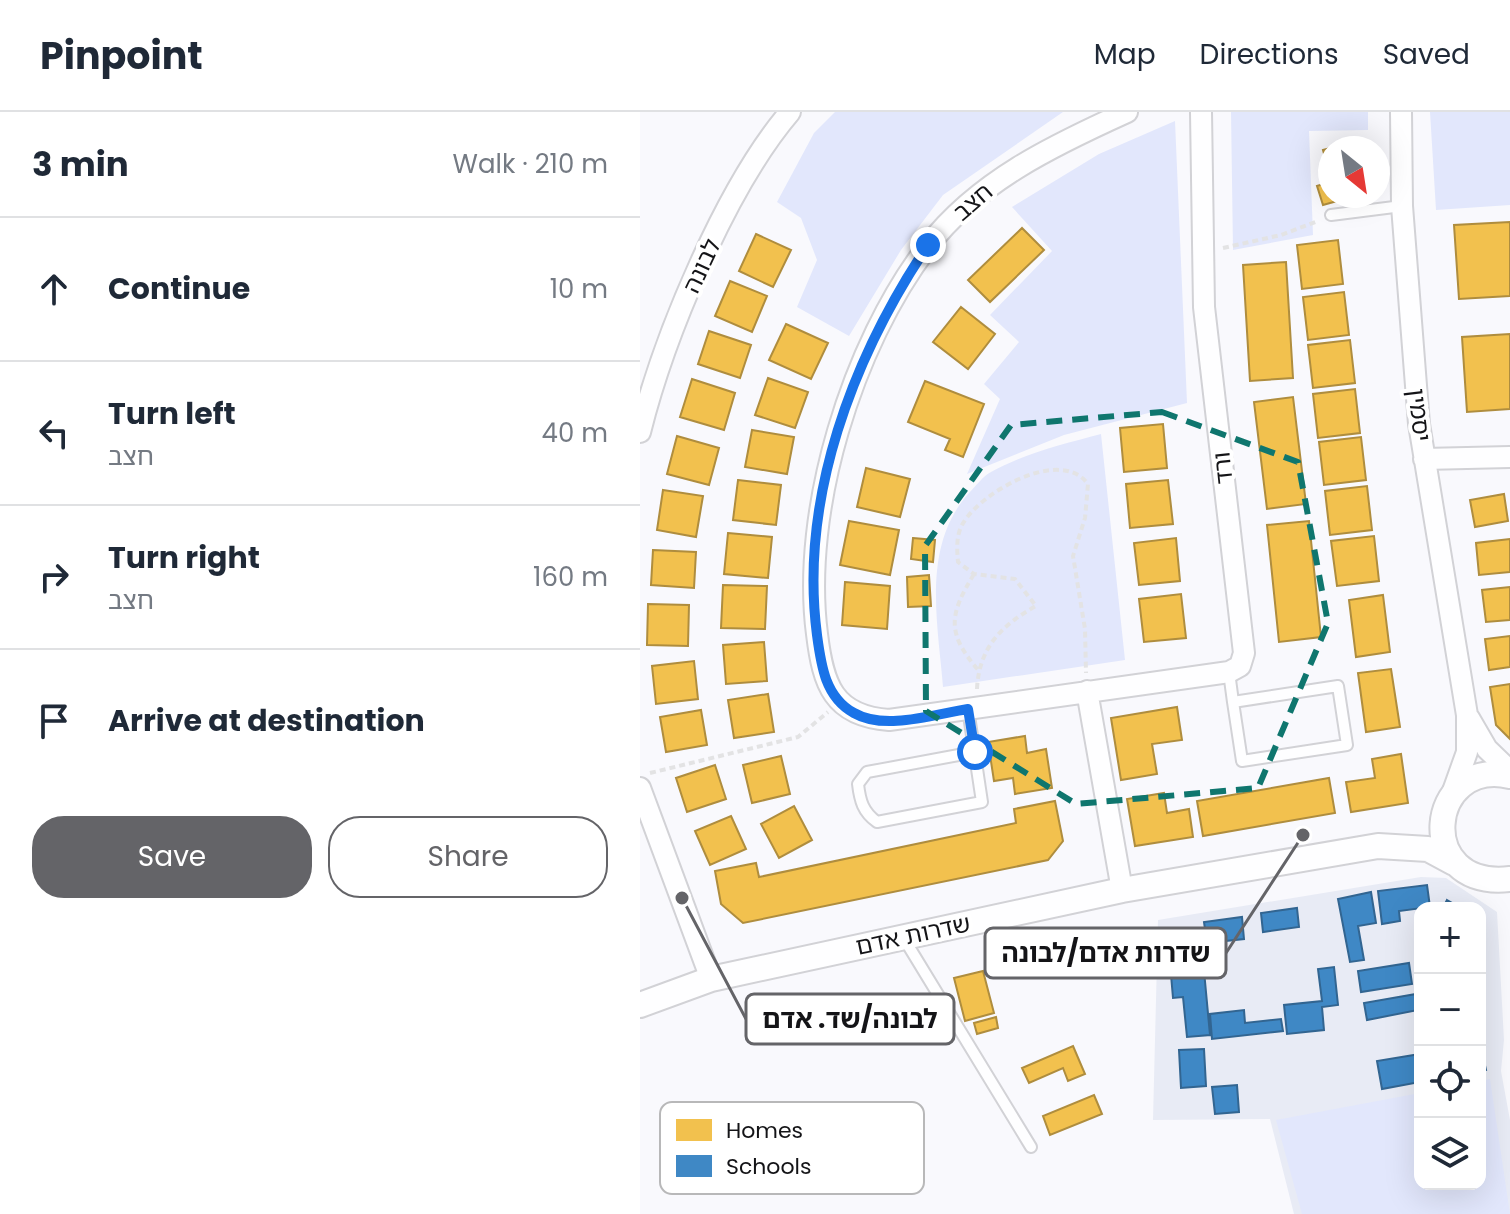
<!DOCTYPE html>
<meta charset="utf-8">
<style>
:root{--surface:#fff;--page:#f2f2f3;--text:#1f2937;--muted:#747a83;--line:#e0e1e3;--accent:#646468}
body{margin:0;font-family:Poppins,"Noto Sans Hebrew",sans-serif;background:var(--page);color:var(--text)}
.controls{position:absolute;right:24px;bottom:24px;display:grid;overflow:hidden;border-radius:16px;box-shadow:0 8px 32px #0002}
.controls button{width:72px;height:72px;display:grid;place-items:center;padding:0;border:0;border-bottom:2px solid var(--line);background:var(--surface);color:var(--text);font:40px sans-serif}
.compass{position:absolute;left:678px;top:24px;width:72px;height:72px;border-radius:50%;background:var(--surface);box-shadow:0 8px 32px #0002;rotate:150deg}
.stop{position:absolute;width:24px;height:24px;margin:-18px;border:6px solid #1a73e8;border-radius:50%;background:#fff}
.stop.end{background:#1a73e8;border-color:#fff;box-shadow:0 2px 8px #0008}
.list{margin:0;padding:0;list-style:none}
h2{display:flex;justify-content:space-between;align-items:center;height:104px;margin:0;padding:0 32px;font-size:34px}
h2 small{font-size:26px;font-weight:400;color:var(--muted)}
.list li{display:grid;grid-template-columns:52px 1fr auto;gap:24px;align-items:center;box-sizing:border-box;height:144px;padding:0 32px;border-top:2px solid var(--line)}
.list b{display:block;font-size:30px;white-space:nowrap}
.list p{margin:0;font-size:26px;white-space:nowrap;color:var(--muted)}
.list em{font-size:26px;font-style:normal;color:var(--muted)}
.actions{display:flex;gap:16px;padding:24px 32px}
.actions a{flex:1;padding:18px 0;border:2px solid var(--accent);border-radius:32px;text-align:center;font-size:28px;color:var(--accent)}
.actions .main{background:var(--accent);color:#fff}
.icon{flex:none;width:44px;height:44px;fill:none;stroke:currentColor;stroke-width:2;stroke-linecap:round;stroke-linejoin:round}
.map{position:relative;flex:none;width:870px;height:1102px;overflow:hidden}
header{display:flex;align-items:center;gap:48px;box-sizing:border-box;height:112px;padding:0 40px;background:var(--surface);border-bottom:2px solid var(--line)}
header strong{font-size:38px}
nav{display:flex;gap:44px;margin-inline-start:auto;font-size:28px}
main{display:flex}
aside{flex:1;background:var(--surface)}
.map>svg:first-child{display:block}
</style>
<header>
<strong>Pinpoint</strong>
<nav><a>Map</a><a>Directions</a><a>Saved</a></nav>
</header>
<main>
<aside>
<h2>3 min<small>Walk · 210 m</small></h2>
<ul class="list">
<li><svg class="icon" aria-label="ahead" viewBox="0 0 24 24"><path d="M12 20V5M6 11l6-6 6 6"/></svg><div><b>Continue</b></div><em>10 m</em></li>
<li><svg class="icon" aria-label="left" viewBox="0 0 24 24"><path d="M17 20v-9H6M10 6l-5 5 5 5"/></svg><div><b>Turn left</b><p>חצב</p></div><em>40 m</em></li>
<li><svg class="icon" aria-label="right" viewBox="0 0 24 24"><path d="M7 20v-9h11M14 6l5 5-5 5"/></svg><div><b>Turn right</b><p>חצב</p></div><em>160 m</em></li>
<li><svg class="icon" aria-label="arrive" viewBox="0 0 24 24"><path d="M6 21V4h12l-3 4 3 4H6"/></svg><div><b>Arrive at destination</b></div></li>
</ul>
<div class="actions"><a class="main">Save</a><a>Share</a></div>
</aside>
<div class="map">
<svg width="870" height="1102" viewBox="0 0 870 1102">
<rect width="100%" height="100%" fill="#f9f9fd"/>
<path fill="#e8ebf5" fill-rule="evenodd" d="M781,765L806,766L857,800L864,928L861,959L870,1008V1102H654L630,1007L513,1008L518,808ZM780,796H840V1072H780Z"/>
<path fill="#e2e7fc" d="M195,0H423L303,83L261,138L209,224L157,195L177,148L161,106L137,90L174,21Z
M591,0H728V18L669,19L673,123L593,138Z
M790,0H870V93L796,98Z
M535,9L547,291L424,323L327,362L360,287L344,272L379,230L350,203L412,139L372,95L459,42Z
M461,322L485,548L303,575C298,511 281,434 329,381C336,374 343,364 351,360C385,341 424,332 461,322Z
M850,967L870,1102H662L636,1008L780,981V1072H840V969Z"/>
<path fill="#f2c14e" stroke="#af8d3e" stroke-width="2" d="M717,29L719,36H690V64L683,38Z
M690,70V84H715L683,93L677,74Z
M870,110V184L819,187L814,113Z
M382,116L404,138L350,190L328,168Z
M116,122L151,138L133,175L99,159Z
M698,128L703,172L662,177L657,133Z
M646,150L653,266L610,269L603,153Z
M90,169L127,184L112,220L75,204Z
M704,180L709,223L668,228L663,185Z
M321,195L355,222L328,257L293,230Z
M146,212L188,231L171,267L129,248Z
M69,219L111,233L100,266L58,252Z
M870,222V297L827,300L822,225Z
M710,228L715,271L673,276L668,233Z
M128,266L168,280L155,316L115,303Z
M52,267L95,281L84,318L40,305Z
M285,269L344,292L323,345L305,338L310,327L268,310Z
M715,277L720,321L678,326L673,282Z
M653,285L666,392L627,397L614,290Z
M523,312L527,356L484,360L480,316Z
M112,318L154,325L147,362L105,355Z
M37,324L79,336L69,373L27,362Z
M721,325L726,368L684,373L679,330Z
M226,356L270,367L260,405L217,395Z
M98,368L141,373L136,413L93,408Z
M528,368L533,412L490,416L486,372Z
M727,374L732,418L690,423L685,379Z
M23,378L63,384L56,425L17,418Z
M864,382L868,409L835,415L830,388Z
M209,409L259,418L250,463L200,453Z
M669,409L681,525L639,530L627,413Z
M88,421L132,425L128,466L84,462Z
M734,424L739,469L697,474L691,429Z
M273,426L295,428L293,450L271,447Z
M536,426L540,469L499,473L494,431Z
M870,427V460L839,463L836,431Z
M13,438L56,440L54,476L11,473Z
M289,463L291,494L268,495L267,465Z
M205,470L250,474L247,517L202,513Z
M83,473L127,474L125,517L81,516Z
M870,475V508L846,510L842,478Z
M541,482L546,526L504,530L499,487Z
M743,483L750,540L716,545L709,488Z
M8,492L49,493L48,534L7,533Z
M870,524V555L849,558L845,527Z
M124,530L127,569L86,572L83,533Z
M54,549L58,587L16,592L12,554Z
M751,557L760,615L726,620L718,561Z
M870,572V627L856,613L850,575Z
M128,582L134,620L94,626L88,588Z
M537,595L542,628L512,632L517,662L481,668L471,606Z
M61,598L67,633L26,640L20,605Z
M385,624L387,641L406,637L412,676L375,682L373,666L354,669L348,630Z
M761,642L768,691L711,700L706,670L735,666L732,647Z
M141,644L150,682L112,691L103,653Z
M75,653L86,687L47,700L36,666Z
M689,666L695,701L563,724L557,689Z
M524,681L527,701L549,697L553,725L495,734L487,687Z
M415,689L423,729L408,748L103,811L81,792L75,759L116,751L119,765L376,711L374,697Z
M154,694L172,728L139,746L121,712Z
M91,704L106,737L70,753L55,719Z
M343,859L354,901L325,909L314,866Z
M356,905L358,916L337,922L334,911Z
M433,934L445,962L428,969L423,956L389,971L382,956Z
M454,983L462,1002L410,1023L403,1004Z"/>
<path fill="#3f88c5" stroke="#326591" stroke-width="2" d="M787,773L790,795L759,799L760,809L742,812L738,779Z
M731,780L736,811L718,814L724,848L710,850L698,787Z
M807,788L821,796H803Z
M657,796L659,815L623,820L621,801Z
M602,805L604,827L567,831L564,810Z
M563,848L570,923L547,925L543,885L533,886L530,851Z
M769,851L772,872L721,880L718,859Z
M694,855L698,893L682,895L684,918L647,922L644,893L682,889L678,857Z
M776,882L778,898L727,908L724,891Z
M604,898L605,911L641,907L643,919L572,927L570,902Z
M840,931L846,958L840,959Z
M564,937L566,974L541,976L539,938Z
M780,942V970L742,977L737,949Z
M597,973L599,1000L575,1002L572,975Z"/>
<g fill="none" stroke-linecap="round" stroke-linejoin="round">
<defs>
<path id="service" d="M691,103L762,94
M589,560L593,590
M698,574L707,633L602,649L593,590Z
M328,597L342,690L237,710C223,700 220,689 218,672L227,660L335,640
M263,825L391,1035"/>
<path id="minor" d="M487,0C414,33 338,69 288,134C212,233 161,399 177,522C183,572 193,604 249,608L589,560L600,554L604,541L564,195L561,0
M761,0L762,94L779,312L827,603V640L812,682
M0,320C24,224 86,75 150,0
M784,347L870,345
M447,579L482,778
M829,606L847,637L870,659
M0,676L71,867"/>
<path id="tertiary" d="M870,664C787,645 773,778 870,767
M0,893L71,867L482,778L738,734L788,737L814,751"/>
</defs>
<use href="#service" stroke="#d2d2d6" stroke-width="14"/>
<use href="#minor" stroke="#d2d2d6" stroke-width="24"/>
<use href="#tertiary" stroke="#d2d2d6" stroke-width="28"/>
<path stroke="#e3e3e4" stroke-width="4" stroke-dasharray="6 4" stroke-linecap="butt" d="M583,136L641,123L678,109
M334,462C309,503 306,521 339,559
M337,577C339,535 362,513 396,494L375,467L334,462L318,450C317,438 316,424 322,413C339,381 420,334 448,372L445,406L433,444L445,517L446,561
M10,661L158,625L188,600"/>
<use href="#service" stroke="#fefeff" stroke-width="10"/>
<use href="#minor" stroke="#fefeff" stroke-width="20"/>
<use href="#tertiary" stroke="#fefeff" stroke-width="24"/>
</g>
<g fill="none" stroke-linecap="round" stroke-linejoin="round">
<path stroke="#1a73e8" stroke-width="10" d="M288,133C213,245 159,386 177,523C181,553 185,585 214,601C245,619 295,602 328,597L335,640"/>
</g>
<path fill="none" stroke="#0f766e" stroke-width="6" stroke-dasharray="16 10" stroke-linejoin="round" d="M522,300L658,350L688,511L618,676L436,692L286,599L285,434L371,313Z"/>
<g text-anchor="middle" stroke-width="8" stroke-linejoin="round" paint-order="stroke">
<g font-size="24" fill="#141417" stroke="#fff">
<text transform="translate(333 90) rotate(-41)" y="8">חצב</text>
<text transform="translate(62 154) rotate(-65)" y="8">לבונה</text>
<text transform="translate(779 303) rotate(83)" y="8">יסמין</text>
<text transform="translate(583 356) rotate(-96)" y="8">ורד</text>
<text transform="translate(273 823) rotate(-12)" y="8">שדרות אדם</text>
</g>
</g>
<rect x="20" y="990" width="264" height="92" rx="12" fill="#fff" stroke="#b8b8b9" stroke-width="2"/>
<rect x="36" y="1007" width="36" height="22" fill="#f2c14e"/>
<rect x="36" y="1043" width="36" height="22" fill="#3f88c5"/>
<g font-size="22" fill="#141417">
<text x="86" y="1026">Homes</text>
<text x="86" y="1062">Schools</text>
</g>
<path fill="none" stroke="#646468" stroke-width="3" d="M663 723L586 841M42 786L106 907"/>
<g fill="#646468" stroke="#fff" stroke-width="3">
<circle cx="663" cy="723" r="8"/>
<circle cx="42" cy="786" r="8"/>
</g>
<g fill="#fff" stroke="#646468" stroke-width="3">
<rect x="345" y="816" width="241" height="50" rx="8"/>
<rect x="106" y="882" width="208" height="50" rx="8"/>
</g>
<g font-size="26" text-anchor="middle" font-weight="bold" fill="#141417">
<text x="466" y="850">שדרות אדם/לבונה</text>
<text x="210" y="916">לבונה/שד. אדם</text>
</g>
</svg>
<div class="controls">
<button>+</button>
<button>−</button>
<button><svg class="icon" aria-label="locate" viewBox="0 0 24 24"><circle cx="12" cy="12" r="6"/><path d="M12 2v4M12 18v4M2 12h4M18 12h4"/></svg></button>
<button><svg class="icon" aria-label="layers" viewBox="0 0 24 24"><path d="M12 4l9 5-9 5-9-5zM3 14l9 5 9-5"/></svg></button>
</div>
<svg class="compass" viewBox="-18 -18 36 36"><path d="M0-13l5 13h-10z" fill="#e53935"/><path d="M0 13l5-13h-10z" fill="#747a83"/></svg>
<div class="stop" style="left:335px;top:640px"></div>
<div class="stop end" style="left:288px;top:133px"></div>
</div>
</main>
